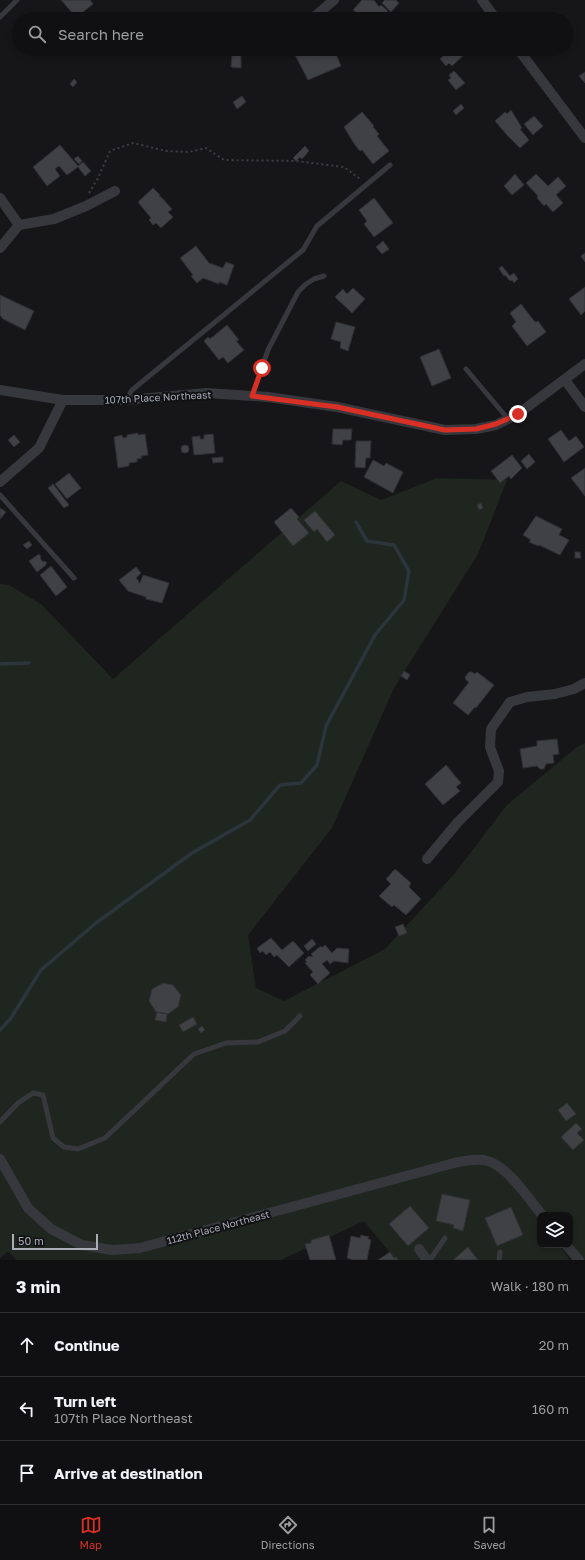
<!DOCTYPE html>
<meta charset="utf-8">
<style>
:root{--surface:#101012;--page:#1e1e20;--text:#f1f3f6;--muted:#9c9d9f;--line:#303032;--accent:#d93025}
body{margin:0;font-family:"Golos Text",sans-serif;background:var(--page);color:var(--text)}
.controls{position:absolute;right:12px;bottom:12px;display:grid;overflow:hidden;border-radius:8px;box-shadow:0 2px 6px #0003}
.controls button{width:36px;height:36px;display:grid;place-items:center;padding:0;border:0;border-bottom:1px solid var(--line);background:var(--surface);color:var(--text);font:20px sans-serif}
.scale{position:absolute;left:12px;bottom:10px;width:86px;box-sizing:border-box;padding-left:4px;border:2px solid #a8adb8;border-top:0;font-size:11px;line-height:14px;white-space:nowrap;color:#a8adb8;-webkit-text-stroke:3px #111113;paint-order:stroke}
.stop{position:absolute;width:12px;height:12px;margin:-9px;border:3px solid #d93025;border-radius:50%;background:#fff}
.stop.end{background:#d93025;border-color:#fff;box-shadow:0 1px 4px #0008}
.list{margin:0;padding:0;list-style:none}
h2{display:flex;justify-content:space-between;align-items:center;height:52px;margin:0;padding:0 16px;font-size:17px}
h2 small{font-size:13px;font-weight:400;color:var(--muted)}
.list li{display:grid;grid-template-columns:26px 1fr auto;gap:12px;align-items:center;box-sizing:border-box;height:64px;padding:0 16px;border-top:1px solid var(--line)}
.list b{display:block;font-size:15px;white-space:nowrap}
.list p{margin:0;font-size:13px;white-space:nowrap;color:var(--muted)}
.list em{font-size:13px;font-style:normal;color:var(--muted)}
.icon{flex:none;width:22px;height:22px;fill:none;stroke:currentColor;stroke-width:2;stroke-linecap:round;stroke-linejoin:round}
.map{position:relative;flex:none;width:585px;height:1260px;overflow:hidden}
.search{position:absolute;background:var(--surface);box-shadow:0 2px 6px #0003;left:12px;right:12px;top:12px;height:44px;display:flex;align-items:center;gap:10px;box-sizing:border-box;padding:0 14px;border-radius:22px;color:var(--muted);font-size:15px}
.sheet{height:244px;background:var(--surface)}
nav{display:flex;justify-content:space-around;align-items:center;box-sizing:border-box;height:56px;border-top:1px solid var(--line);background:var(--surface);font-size:11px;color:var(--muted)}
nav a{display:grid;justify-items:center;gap:2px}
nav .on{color:var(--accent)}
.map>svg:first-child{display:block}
</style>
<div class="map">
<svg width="585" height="1260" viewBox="0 0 585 1260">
<rect width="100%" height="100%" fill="#161618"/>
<path fill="#1e261f" d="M437,478L507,480L478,554L394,688L332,828L248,935L256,988L284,1001L385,949L455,873L507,805L577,747L585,743V1260H579L570,1245V1215H542L540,1218V1245H559L570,1260H396L364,1221L281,1260H16L8,1251L0,1258V584L9,585L41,604L113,679L341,481L381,500Z"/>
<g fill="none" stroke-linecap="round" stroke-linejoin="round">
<path stroke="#2c353c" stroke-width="3.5" d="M0,664L29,663
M0,1030L11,1018L41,970L96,923L192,853L250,820L280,785L301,783L317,765L326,726L375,635L404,600L409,571L394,545L367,541L356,522"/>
</g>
<path fill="#404145" stroke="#303034" d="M61,0H90L93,4L78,16H75Z
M362,0H372L373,1L374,0L379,7L381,5L388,11L380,19H378L372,13L367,19H363L361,17L359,19L355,15L357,13L353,10Z
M385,0H396L399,3L391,12L382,3Z
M298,49H311L314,56L321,53L319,49H338L339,52L336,54L341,66L308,80L293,51Z
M440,49H464L467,52L452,66L449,63L446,66L440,59L443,56L438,51Z
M232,54H241V68L231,67Z
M454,71L465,83L456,90L448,80L451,78L449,75Z
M585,72V83L579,76Z
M74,79L77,82L73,87L70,84Z
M242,96L246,102L237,109L233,102Z
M461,104L464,108L456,115L453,111Z
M511,110L522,128L520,129L529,140L520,148L506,134L495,121L505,112L507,114Z
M362,112L374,126L373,127L379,134L377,136L389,151L373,164L362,150L360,151L355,145L344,127Z
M534,116L543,126L533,135L524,124Z
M60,145L78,166L83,162L91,171L85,176L78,167L67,175L59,166L55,169L60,176L47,186L33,167Z
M305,146L309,151L302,159L300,157L296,161L293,158Z
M78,156L82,161L79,164L74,159Z
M515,174L524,185L512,195L504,186Z
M536,174L548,186L558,177L566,186L556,195L563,203L553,212L546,204L544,206L537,198L538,196L526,183Z
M153,188L160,195L159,196L161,197L172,209L168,212L173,217L161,228L156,223L153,225L149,220L151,218L138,202Z
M374,198L393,223L374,237L364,224L367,221L359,210Z
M383,241L389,249L382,254L376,247Z
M196,246L209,263L223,268L226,262L234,265L227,285L219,282V284L203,278L197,283L191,276L193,275L180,258Z
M585,253V262L581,256Z
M502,266L510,276L514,273L518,279L514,283L512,280L510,281L505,275L504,276L500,270L499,268Z
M585,287V311L581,315L569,299Z
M353,288L365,299L352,313L335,297L343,289L347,294Z
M0,295L34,311L25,330L3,319L0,315Z
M521,304L535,322L538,321L546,332L527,346L512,326L516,322L510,313Z
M336,322L355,327L348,351L340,348L341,342L331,339Z
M227,325L239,340L236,341L244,350L228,363L223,357L219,360L204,341L208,337L210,339Z
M439,349L451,378L432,386L420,357Z
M333,429H352L351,440H343L342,445L332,444Z
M561,430L569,441L576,436L584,447L564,462L548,439Z
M138,433V435L145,434L148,455L141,456L142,458L137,459V462L129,463V466L118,468L114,437L122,435L123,438L127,437V435Z
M213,434L215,453L194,455L192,437L200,436V439H204V435Z
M14,435L20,442L14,447L8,440Z
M356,441H371L370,458H366L365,468L355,467Z
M181 449a4 4 0 1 1 8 0a4 4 0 1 1-8 0Z
M529,454L535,462L527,469L521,461Z
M512,455L522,468L511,479L509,476L500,483L491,471Z
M223,457V462L213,463L212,458Z
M373,460L384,466L386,463L403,472L393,493L364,477Z
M585,468V496L571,478Z
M69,473L81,488L67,499L55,484Z
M53,484L69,505L64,508L48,488Z
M481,503L483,508L479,510L477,505Z
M0,508L6,512L0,519Z
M291,508L299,517L297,519L309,533L293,546L274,522Z
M315,511L335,535L327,542L317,529L314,532L304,520Z
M536,516L562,529L559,535L569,540L560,555L539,545L538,546L529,542L531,540L523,535Z
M29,541L32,545L27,549L23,545Z
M575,552H580L581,558H575Z
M39,554L41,557L40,558L43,562L45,561L47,563L45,564L46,565L37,572L29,561Z
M51,566L67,587L56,596L40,575Z
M136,567L141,573L136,578L139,581L138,582L140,583L143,575L169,583L162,603L146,599V597L128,591L119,580Z
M404,671L410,675L407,680L401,676Z
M469,672H472L475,674L477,672L494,685L476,708L475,707L468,715L453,703L469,682L466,680L465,677Z
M557,739L559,754L553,755L554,763L546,764L544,769H540L537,766L523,768L520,749L537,746V741Z
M446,765L461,783L456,787L460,791L443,805L425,784Z
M395,869L411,883L409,887L421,899L406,915L394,905L392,907L379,896L391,884L386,879Z
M403,924L407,933L399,936L395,927Z
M271,938L282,950L293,941L304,953L289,967L277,955L274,957L270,952L266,955L263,951L260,953L257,948Z
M312,939L316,944L308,951L304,946Z
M325,945L332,953L337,948L349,949L348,963L334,961L330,964L327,960L322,964L330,973L318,984L310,975L313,972L305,963L307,962L305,960L309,956L311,957L313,956L311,954L321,946L322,948Z
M163,983L173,985L181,995L178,1007L168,1014L156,1012L149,1001L152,989Z
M157,1012L167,1014L166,1022L155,1020Z
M193,1017L197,1024L183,1032L179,1025Z
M202,1026L205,1030L201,1033L198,1029Z
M567,1103L576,1114L566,1121L558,1110Z
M576,1123L582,1129L577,1133L584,1140L573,1150L561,1137Z
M442,1194L470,1200L463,1231L453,1228L454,1225L436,1221Z
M410,1206L429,1228L408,1246L389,1224Z
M511,1207L523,1235L497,1246L485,1218Z
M329,1235L336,1260H310L305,1244L311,1243V1240Z
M361,1235L369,1237L368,1239L371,1240L367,1260H353L347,1258L351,1236L360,1238Z
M468,1247L478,1260H453Z
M390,1252L394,1258L396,1257L398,1260H378Z"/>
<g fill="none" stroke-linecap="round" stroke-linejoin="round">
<path stroke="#3d3f44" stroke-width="2" stroke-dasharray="2 3" stroke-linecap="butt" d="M89,193L98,178L110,151L133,143L166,151L189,152L206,148L224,160L296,161L344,167L360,179"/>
<path stroke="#37383d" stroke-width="5" d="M0,17L17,0
M466,369L508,419
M252,396L268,350L298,292L306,284L314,279L324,276
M126,400L132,390L303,250L317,226L390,165
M0,495L74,578
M0,1122L18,1103L33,1093L43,1095L53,1138L64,1147L78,1149L105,1138L194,1054L226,1043L258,1042L285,1031L300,1016
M430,1260L445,1238
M499,1260L500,1252"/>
<path stroke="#37383d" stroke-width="10" d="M482,0L496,19
M314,17L334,0
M518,49L585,138
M0,198L19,225
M19,225L54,219L86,206L115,191
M0,248L19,225
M565,380L585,407
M0,390L63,400H126L207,393L268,397L337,407L445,430L476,429L496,425L518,414L585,364
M0,482L39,448L63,400
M427,859L458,822L498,782L499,771L490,747L491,729L510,702L527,697L555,694L574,689L585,683
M0,1159L28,1208L51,1229L82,1245L112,1250L140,1248L454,1163C464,1161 478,1158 488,1161C508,1167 529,1199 542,1215
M566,1245L579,1260
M419,1249L427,1260"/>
</g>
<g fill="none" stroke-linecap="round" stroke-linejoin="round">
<path stroke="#d93025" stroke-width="5" d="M262,368L252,396L337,407L445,430L476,429L496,424L518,414"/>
</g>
<g text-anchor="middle" stroke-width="4" stroke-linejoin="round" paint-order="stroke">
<g font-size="10" fill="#a8adb8" stroke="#111113">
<text transform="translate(158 397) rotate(-3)" y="4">107th Place Northeast</text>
<text transform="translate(218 1227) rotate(-15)" y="4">112th Place Northeast</text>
</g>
</g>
</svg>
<div class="controls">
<button><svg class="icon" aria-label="layers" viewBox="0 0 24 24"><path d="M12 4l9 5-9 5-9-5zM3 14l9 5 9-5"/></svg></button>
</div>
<div class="scale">50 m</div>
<div class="stop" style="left:262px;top:368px"></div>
<div class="stop end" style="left:518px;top:414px"></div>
<div class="search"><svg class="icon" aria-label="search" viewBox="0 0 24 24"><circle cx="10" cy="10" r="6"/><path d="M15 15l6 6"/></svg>Search here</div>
</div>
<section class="sheet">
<h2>3 min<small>Walk · 180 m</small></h2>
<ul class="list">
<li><svg class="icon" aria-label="ahead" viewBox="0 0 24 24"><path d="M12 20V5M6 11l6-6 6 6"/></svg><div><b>Continue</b></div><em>20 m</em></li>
<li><svg class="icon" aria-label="left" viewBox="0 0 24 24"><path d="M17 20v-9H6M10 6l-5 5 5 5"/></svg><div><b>Turn left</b><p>107th Place Northeast</p></div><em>160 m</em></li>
<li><svg class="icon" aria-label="arrive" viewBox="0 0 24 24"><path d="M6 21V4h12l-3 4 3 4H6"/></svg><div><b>Arrive at destination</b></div></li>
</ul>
</section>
<nav>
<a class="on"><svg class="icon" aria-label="map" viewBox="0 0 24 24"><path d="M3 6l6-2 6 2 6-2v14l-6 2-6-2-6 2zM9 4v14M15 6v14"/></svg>Map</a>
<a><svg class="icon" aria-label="directions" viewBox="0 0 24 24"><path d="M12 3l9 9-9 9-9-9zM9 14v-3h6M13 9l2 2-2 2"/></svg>Directions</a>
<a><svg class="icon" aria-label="saved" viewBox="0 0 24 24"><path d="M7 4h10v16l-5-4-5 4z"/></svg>Saved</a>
</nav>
